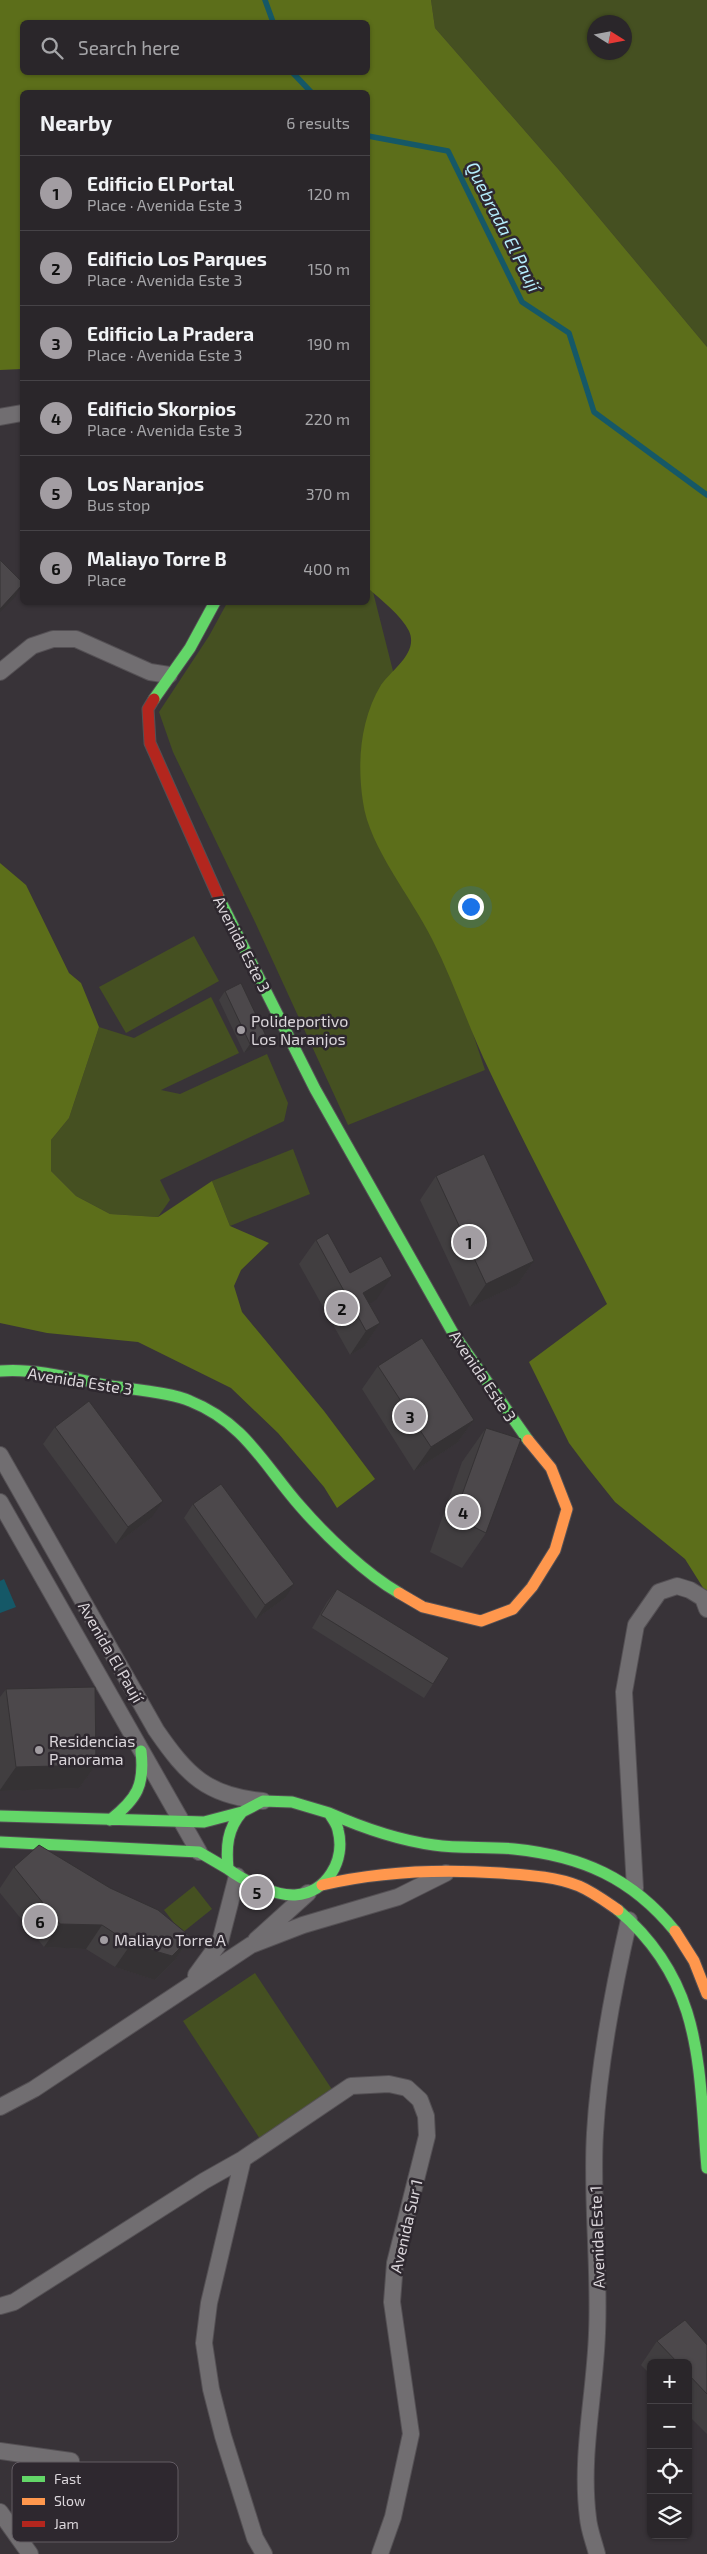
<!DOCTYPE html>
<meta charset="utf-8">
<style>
:root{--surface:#2a262a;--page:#322e32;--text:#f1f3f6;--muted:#a5a5a8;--line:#464347;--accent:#a29da2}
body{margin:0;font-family:"Exo 2",sans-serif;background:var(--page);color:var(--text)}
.controls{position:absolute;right:15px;bottom:15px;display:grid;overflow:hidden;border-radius:8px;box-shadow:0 1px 4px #0004}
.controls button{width:45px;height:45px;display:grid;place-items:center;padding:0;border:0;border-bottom:1px solid var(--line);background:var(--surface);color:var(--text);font:25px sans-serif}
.compass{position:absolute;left:587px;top:15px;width:45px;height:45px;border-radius:50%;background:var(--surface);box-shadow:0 1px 4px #0004;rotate:101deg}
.you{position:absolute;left:470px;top:906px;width:18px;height:18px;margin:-12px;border:4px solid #fff;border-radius:50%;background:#1a73e8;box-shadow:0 0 0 8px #1a73e833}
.badge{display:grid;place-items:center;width:32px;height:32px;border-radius:50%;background:var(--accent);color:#111;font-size:16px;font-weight:700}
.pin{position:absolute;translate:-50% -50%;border:2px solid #fff;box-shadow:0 1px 5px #0006}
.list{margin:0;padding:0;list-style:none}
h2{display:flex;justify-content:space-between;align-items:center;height:65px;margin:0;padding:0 20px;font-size:21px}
h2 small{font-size:16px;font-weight:400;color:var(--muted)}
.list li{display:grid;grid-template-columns:32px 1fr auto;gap:15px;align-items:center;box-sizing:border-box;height:75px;padding:0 20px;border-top:1px solid var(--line)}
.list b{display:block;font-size:19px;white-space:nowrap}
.list p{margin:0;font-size:16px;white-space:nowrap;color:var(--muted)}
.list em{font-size:16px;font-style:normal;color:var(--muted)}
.icon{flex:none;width:28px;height:28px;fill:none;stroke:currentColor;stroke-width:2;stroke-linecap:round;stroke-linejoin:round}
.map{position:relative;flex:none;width:707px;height:2554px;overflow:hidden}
.search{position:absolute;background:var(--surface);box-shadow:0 1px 4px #0004;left:20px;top:20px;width:350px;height:55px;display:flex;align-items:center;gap:12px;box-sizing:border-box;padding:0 18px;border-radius:8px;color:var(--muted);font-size:19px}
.panel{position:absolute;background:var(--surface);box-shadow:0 1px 4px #0004;left:20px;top:90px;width:350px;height:515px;border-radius:8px}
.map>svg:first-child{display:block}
</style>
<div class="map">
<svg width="707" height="2554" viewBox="0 0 707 2554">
<rect width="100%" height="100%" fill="#383338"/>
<path fill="#455021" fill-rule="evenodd" d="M431,0H707V347L559,170L435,28ZM594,22H624V52H594Z
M368,587L372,588L416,762L410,843L485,1070L348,1125L255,922L173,752L159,712L209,636L227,603L368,602Z
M194,936L219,981L126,1033L99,987Z
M211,997L239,1053L161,1090L180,1094L267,1054L288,1103L284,1121L160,1180L170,1200L158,1217L110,1214L76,1196L51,1171V1140L69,1118L99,1027L134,1038Z
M293,1149L310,1194L230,1226L212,1181Z
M194,1886L212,1909L182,1933L164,1910Z
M255,1973L333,2091L260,2139L183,2021Z"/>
<path fill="#5c6e1a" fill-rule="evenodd" d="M0,0H431L435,28L559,170L707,347V1594L685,1559L615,1502L587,1467L569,1443L529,1362L607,1304C568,1227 527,1150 490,1072C469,1029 454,982 432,939C412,898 369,847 363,802C357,763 360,720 381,685C391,670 419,653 409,631C401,615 381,600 368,588V92H22V369L0,370ZM22,22H368V72H22Z
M0,863L26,885L69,973L81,983L99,1027L69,1118L51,1140V1171L76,1196L110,1214L158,1217L212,1181L230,1226L269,1243L241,1270L234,1286L242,1312L324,1411L375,1479L337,1508L324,1487L278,1433L231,1388L138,1342L47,1333L0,1323Z"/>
<path fill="#155867" d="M4,1579L16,1607L0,1613V1581Z"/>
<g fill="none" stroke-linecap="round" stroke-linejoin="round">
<path stroke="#155867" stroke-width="5.5" d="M265,0L273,22
M292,72L311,92
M368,136L448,151L522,302L569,333L594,412L707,495"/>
<defs>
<path id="street" d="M0,417L22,413
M0,672L32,646L53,639H76L150,672L169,675
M0,1455L156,1730C187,1775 207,1796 263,1801
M0,1502L199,1852
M635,1888L624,1692L636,1625L659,1592L677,1586L690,1590L703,1598L707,1609
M256,1940L308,1893
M196,1975L220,1942L237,1876
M0,2107L34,2089L251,1945L303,1925L398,1897L446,1873
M243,2159L209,2303L204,2343L211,2389L223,2436L255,2538L264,2554
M0,2306L14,2302L204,2181L243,2159L351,2086L389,2084L407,2088L420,2100L426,2116L427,2136L395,2263L392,2302L411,2434L393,2517L380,2554
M0,2451L71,2461
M0,2512L30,2554
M597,2554C594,2542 589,2530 588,2518C580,2456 595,2394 597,2333C600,2266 591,2199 595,2133C599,2062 613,1990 629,1920"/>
<path id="fast" d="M154,699L190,648L215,602
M218,896L315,1089L453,1333L528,1440
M0,1371C33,1368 72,1378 105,1385C127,1389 171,1392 190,1401C245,1423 264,1465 300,1506C326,1536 366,1574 399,1593
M329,1813C363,1828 397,1840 434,1845C461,1849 488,1846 514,1849C582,1856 632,1878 675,1931
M0,1816L204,1822L242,1812L263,1801L292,1802L329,1813C332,1818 337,1824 338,1830C346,1860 327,1893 295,1895C275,1896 244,1881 228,1869C226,1847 227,1829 242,1812
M110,1820C137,1799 145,1785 141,1751
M0,1842L199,1852L228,1869
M618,1910C704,1983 698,2066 707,2168"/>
<path id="slow" d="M399,1593L423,1607L481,1621L513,1609L532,1587L555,1550L567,1509L551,1468L528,1440
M322,1885C381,1871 440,1869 500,1873C526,1875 554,1876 579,1886C593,1892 605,1901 618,1910
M675,1931L694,1961L707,1994"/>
<path id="jam" d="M154,699L148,709L150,743L218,896"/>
</defs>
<use href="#street" stroke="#545054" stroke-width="18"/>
<use href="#fast" stroke="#545054" stroke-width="13"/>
<use href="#slow" stroke="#545054" stroke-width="13"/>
<use href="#jam" stroke="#545054" stroke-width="13"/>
<use href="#street" stroke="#716e71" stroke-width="16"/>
<use href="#fast" stroke="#63d668" stroke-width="11"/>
<use href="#slow" stroke="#ff974d" stroke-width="11"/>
<use href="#jam" stroke="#b3261e" stroke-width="11"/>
</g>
<path fill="#413e40" d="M225,991L260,1045L244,1053L219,1000Z
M436,1176L534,1261L517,1285L470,1307L420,1200Z
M316,1240L350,1273L376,1300L369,1303L380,1323L364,1347L350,1355L299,1264Z
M378,1366L474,1420L457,1443L414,1471L362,1389Z
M55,1427L151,1518L116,1544L43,1444Z
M486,1428V1533L462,1568L430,1552L462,1462Z
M193,1504L285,1598L256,1619L184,1518Z
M337,1589L433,1684L424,1698L312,1628L327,1602Z
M6,1689L96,1765L79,1788L0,1791V1697Z
M14,1867L110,1888L191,1937L174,1961L155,1980L115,1967L86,1949L44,1947L0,1893V1888Z
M657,2341L707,2345V2434L688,2415V2363H651V2375L641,2365Z"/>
<path fill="#353234" d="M22,585L15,597L0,612V609Z
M266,1036L260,1045L244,1053L250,1044Z
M534,1261L517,1285L470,1307L486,1284Z
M392,1276L376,1300L355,1311L363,1293Z
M380,1323L364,1347L350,1355L366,1331Z
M474,1420L457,1443L414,1471L431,1447Z
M163,1501L151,1518L116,1544L128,1527Z
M294,1584L285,1598L256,1619L265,1605Z
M96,1765L79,1788L0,1791V1790L16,1767Z
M60,1924L102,1925L86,1949L44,1947Z
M191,1937L174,1961L155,1980L115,1967L131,1944Z"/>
<path fill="#4c484b" stroke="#353234" d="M0,560L22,582V585L0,609Z
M241,983L266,1036L250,1044L225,991Z
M484,1154L534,1261L486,1284L436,1176Z
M328,1233L350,1273L381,1256L392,1276L363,1293L380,1323L366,1331L316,1240Z
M422,1338L474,1420L431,1447L378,1366Z
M89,1401L163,1501L128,1527L55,1427Z
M486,1428L521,1439L486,1533L454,1517Z
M221,1484L294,1584L265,1605L193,1504Z
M337,1589L449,1658L433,1684L321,1615Z
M95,1687L96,1765L16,1767L6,1689Z
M39,1845L110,1888L158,1910L191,1937L172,1956L131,1944L102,1925L60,1924L14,1867Z
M685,2320L707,2345V2394L688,2374V2363H678L657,2341Z"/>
<g fill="#a29da2" stroke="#2e282f" stroke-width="2">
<circle cx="241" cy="1030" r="5"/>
<circle cx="39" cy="1750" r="5"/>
<circle cx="104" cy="1940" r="5"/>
</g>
<g text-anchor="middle" stroke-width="5" stroke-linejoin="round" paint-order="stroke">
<g font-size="16" fill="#dbd6db" stroke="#2e282f">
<text transform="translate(242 944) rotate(63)" y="6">Avenida Este 3</text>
<text transform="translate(483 1376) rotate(56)" y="6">Avenida Este 3</text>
<text transform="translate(80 1381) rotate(9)" y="6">Avenida Este 3</text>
<text transform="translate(111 1652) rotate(60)" y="6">Avenida El Paují</text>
<text transform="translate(406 2226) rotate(-77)" y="6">Avenida Sur 1</text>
<text transform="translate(597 2237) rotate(-92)" y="6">Avenida Este 1</text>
</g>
<g font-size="16" fill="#dbd6db" stroke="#2e282f" text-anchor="start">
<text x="251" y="1027">Polideportivo<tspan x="251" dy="18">Los Naranjos</tspan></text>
<text x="49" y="1747">Residencias<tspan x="49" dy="18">Panorama</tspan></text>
<text x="114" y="1946">Maliayo Torre A</text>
</g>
<g font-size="18" font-style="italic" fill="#b5edfc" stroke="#2e282f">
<text transform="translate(503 227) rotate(63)" y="6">Quebrada El Paují</text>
</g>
</g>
<rect x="12" y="2462" width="166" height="80" rx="8" fill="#2e282f" stroke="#625c63" stroke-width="1"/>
<rect x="22" y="2476" width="23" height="6" fill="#63d668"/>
<rect x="22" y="2498" width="23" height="7" fill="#ff974d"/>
<rect x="22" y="2521" width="23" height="6" fill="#b3261e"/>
<g font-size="14" fill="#dbd6db">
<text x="54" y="2484">Fast</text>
<text x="54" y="2506">Slow</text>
<text x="54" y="2529">Jam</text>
</g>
</svg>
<div class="controls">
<button>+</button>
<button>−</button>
<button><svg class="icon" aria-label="locate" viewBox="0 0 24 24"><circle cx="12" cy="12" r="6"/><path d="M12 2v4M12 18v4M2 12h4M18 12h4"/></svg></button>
<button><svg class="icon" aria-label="layers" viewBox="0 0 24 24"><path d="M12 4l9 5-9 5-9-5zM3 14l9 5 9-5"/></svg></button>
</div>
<svg class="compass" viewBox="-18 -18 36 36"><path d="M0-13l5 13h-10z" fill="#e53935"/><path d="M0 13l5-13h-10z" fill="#a5a5a8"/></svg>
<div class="you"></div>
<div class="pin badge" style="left:469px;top:1242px">1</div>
<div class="pin badge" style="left:342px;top:1308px">2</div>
<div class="pin badge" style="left:410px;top:1416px">3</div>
<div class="pin badge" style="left:463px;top:1512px">4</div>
<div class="pin badge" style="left:257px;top:1892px">5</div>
<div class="pin badge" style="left:40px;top:1921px">6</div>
<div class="search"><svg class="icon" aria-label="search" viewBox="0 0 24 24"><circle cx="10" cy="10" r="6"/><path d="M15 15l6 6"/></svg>Search here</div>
<section class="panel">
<h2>Nearby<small>6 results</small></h2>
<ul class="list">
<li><span class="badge">1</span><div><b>Edificio El Portal</b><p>Place · Avenida Este 3</p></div><em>120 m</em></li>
<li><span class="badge">2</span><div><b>Edificio Los Parques</b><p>Place · Avenida Este 3</p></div><em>150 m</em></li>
<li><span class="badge">3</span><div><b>Edificio La Pradera</b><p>Place · Avenida Este 3</p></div><em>190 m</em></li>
<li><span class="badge">4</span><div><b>Edificio Skorpios</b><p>Place · Avenida Este 3</p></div><em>220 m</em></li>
<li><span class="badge">5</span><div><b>Los Naranjos</b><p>Bus stop</p></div><em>370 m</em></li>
<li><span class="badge">6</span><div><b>Maliayo Torre B</b><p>Place</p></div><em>400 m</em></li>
</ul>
</section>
</div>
